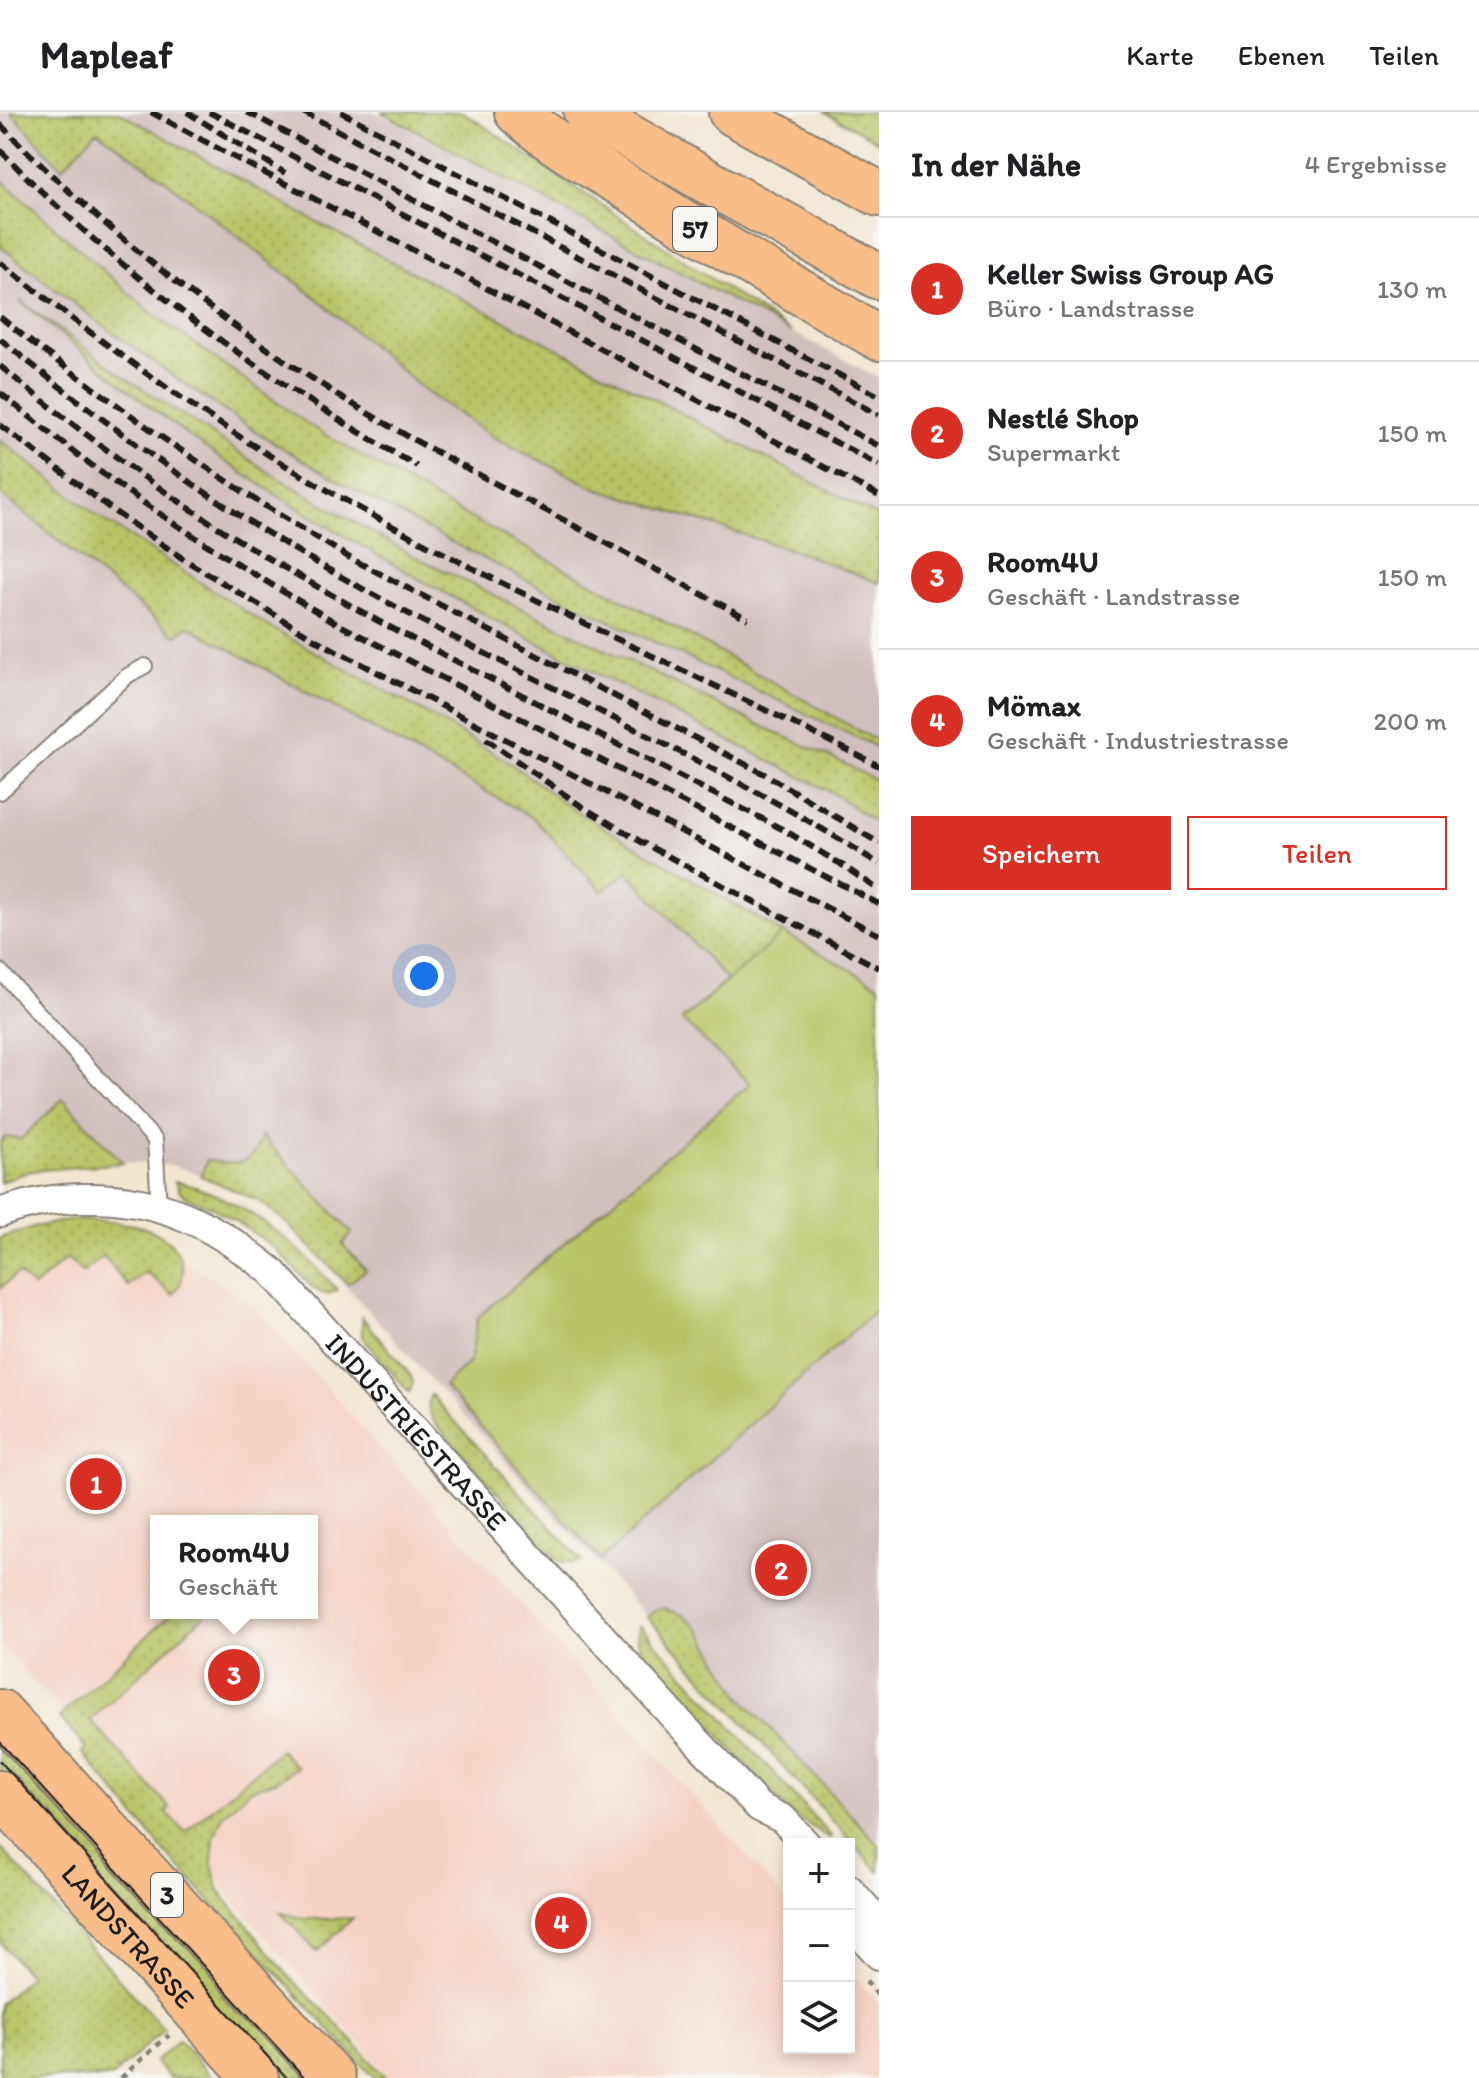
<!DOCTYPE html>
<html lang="de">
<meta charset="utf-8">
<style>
:root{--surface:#fff;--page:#f2f2f2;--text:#202124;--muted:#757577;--line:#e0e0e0;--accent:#d93025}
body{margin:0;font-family:Itim,sans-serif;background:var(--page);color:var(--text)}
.controls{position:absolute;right:24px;bottom:24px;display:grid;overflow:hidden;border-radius:0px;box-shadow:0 4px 12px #0003}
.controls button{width:72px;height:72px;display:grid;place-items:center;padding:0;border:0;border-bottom:2px solid var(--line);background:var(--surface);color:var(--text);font:40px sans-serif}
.you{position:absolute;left:424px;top:864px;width:28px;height:28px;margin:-20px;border:6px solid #fff;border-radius:50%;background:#1a73e8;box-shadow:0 0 0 12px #1a73e833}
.badge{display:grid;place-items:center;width:52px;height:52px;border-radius:50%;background:var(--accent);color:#fff;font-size:26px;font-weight:700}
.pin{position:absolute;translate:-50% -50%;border:4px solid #fff;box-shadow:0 2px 8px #0006}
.popup{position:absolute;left:150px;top:1403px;width:168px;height:104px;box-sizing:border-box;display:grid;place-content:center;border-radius:0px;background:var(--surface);filter:drop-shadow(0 2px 6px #0005);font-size:26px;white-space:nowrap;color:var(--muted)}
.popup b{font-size:30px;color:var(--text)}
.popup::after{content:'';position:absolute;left:50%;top:100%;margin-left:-16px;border:16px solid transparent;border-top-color:var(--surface)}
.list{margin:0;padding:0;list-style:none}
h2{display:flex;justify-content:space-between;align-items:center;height:104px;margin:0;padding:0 32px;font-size:34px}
h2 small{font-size:26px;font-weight:400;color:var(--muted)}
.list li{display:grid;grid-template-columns:52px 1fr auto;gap:24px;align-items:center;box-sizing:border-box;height:144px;padding:0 32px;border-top:2px solid var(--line)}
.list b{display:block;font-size:30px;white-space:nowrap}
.list p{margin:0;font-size:26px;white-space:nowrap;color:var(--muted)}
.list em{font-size:26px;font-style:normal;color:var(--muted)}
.actions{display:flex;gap:16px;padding:24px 32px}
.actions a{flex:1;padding:18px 0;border:2px solid var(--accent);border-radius:0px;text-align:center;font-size:28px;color:var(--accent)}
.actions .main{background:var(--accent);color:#fff}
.icon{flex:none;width:44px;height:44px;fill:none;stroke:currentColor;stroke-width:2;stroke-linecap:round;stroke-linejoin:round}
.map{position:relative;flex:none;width:879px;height:1966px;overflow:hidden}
header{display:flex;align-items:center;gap:48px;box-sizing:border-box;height:112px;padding:0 40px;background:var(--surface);border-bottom:2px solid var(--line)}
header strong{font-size:38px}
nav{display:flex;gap:44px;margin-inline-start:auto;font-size:28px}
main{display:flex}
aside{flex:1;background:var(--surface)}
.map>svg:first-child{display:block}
</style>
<header>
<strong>Mapleaf</strong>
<nav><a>Karte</a><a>Ebenen</a><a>Teilen</a></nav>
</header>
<main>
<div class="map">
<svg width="879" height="1966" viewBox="0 0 879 1966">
<defs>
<pattern id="grass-dots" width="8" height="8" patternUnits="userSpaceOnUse" patternTransform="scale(2)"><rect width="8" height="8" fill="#b8c466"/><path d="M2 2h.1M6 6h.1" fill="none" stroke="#9ea858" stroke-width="1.8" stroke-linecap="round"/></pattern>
</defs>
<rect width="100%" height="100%" fill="#f6f6f2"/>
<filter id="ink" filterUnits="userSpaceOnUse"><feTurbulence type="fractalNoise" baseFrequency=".0125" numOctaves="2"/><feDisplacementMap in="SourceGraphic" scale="16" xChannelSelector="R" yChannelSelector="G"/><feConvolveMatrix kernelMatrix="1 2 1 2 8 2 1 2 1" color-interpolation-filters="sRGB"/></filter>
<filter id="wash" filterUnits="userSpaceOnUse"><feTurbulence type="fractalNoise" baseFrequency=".006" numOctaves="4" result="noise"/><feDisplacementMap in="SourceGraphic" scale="32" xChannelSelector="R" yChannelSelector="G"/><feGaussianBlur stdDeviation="1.8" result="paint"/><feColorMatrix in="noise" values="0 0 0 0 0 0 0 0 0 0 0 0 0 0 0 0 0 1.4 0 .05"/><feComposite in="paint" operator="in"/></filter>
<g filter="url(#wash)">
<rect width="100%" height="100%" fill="#f2e6d0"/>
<path fill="#f6d2c3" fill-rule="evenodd" d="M49,1123L164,1136L250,1190L789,1791V1936H849V1858L879,1891V1966H390L193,1742L0,1533V1162ZM156,1409H312V1501H156Z"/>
<path fill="#d1bfbd" d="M0,0H375L879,266V1754L790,1656L688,1550L282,1104L257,1085L203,1063L175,1054L116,1049L31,1056L0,1068Z"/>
<path fill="url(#grass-dots)" stroke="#6a7041" stroke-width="2" d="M11,0H119L322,113L879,405V471L801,441L596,376L498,328L425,279L314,184L164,67L97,19L62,56Z
M381,0H463L791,220Z
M824,0H879V30Z
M0,67L149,199L309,313L448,394L680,518L879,630V636C690,546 498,461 316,356C205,291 101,214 0,134Z
M20,189L125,265L276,365L412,443L766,616L841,650L879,670V713L833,681C640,583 444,489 261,373C175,320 98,252 20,189Z
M0,328L96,403L271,516L424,600L510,651L574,698L783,821L682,908L727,868L628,760L602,779L533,706L188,514L176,524L0,381Z
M63,987L123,1051L31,1059L0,1070V1030L6,1025L21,1027Z
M262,1024L352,1121L342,1132L366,1158L348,1172L280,1105L257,1088L201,1064L207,1048C236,1053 251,1056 262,1024Z
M175,1069C188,1073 203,1077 216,1083C268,1107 300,1136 337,1178L328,1182L321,1181L312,1175L277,1138L239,1111L211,1095L187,1086L179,1079Z
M70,1108C106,1109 168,1107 181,1149C185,1163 182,1172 173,1183L146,1160L128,1174L103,1144L83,1161L67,1146L33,1176L18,1161L0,1177V1126L33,1115Z
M362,1205L411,1264L413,1271L409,1281L362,1225Z
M431,1282V1283L582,1449L574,1451L559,1449L436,1312C429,1302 426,1294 431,1282Z
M664,1496L684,1504L694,1512L705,1526L740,1584L879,1733V1760L647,1505L655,1498Z
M172,1501H207L90,1608L170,1696L166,1700L185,1720L280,1638L297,1655L278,1668L250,1678L223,1703L214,1725L212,1751L218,1777L291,1867L328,1902L386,1966H374L164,1739L82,1640L86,1636L59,1605Z
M639,1513L831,1724L829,1726L794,1703L787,1697L646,1544C639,1534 635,1525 639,1513Z
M0,1615L317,1966H275L0,1662Z
M0,1735L164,1917L111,1966H0V1891L30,1864L0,1830Z
M280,1800L305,1807L353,1806L317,1840Z
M179,1928L213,1966H170L155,1950Z"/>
<path fill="#b8c466" stroke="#6a7041" stroke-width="2" d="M783,821L879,873V1195L601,1448L444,1274L470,1249L478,1205L750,972L682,908Z"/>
</g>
<g filter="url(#ink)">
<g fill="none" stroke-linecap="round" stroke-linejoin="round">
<defs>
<path id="service" d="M0,680L127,564L145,554
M0,859L155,1028L159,1094"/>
<g id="minor">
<path id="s1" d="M0,1101C27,1091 56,1086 85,1086C162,1085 212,1112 271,1159L676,1607L759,1695L783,1707L806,1732"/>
<path d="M849,1777L879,1811"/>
<path d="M849,1809L879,1843"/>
</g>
<g id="primary">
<path d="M0,1600L333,1966"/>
<path id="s2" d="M0,1681L256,1966"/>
</g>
<path id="motorway" d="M517,0C553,33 596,56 638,82C717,132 798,179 879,226
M586,0L733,84L879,165
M731,0L879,82"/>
</defs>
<use href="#service" stroke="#878176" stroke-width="18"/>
<use href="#minor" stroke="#878176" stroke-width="32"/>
<use href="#primary" stroke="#878176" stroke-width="48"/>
<use href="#motorway" stroke="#878176" stroke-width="48"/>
<path stroke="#878176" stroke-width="5" stroke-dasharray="6 6" stroke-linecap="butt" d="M866,1869L879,1884
M121,1966L169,1923"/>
<use href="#service" stroke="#fff" stroke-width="14"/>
<use href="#minor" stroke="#fff" stroke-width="28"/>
<use href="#primary" stroke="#f8bd89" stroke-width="44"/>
<use href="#motorway" stroke="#f8bd89" stroke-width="44"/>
<path stroke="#1c1c1c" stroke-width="2" d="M0,1630L305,1966
M0,1649L287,1966"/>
<path stroke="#1c1c1c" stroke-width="6" stroke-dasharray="12 6" stroke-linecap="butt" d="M151,0L228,42L465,165L879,384
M187,0L285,61
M209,0L879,353
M247,0L879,334
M303,0L879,303
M341,0L879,284
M0,12C97,112 207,200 324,274C387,315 453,349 519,384C595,425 672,466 748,507
M0,38C121,164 266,268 417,354
M0,150C102,232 208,309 322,375C502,479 694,560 879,654
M0,205L35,233L154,320L257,389L350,446L770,665L879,731
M0,227C105,312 214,392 331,459C443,523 560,578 674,637C744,673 813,709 879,752
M0,254C74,315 151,373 232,424C280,454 330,482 380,510L784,718L842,753L879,778
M0,281C34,308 67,335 102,361C178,417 259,466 340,513L879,792
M0,313L115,400L182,446L316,528L879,823
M486,627L581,694L643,731L879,856"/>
</g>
</g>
<g text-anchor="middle" stroke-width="7" stroke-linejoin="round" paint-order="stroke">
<g fill="#f6f6f2" stroke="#5d5d5c" stroke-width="2">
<rect x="673" y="95" width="44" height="44" rx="6"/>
<rect x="151" y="1761" width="32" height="44" rx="6"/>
</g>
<g font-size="26" font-weight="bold" fill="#1c1c1c">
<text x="695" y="126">57</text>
<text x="167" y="1792">3</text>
</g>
<g font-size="28" fill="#1c1c1c" stroke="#f6f6f2">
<text dy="10" stroke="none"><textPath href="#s1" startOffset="508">INDUSTRIESTRASSE</textPath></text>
<text dy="10" stroke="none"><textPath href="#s2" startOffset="192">LANDSTRASSE</textPath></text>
</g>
</g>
</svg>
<div class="controls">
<button>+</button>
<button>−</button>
<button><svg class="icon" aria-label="layers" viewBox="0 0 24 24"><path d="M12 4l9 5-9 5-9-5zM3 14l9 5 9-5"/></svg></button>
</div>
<div class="you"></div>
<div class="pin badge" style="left:96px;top:1372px">1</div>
<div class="pin badge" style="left:781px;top:1458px">2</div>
<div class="pin badge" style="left:234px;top:1563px">3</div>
<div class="popup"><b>Room4U</b>Geschäft</div>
<div class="pin badge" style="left:561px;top:1811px">4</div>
</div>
<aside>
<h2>In der Nähe<small>4 Ergebnisse</small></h2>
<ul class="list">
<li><span class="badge">1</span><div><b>Keller Swiss Group AG</b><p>Büro · Landstrasse</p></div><em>130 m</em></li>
<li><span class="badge">2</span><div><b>Nestlé Shop</b><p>Supermarkt</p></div><em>150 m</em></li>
<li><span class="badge">3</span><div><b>Room4U</b><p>Geschäft · Landstrasse</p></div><em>150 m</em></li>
<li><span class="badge">4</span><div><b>Mömax</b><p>Geschäft · Industriestrasse</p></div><em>200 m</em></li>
</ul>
<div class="actions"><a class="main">Speichern</a><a>Teilen</a></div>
</aside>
</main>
